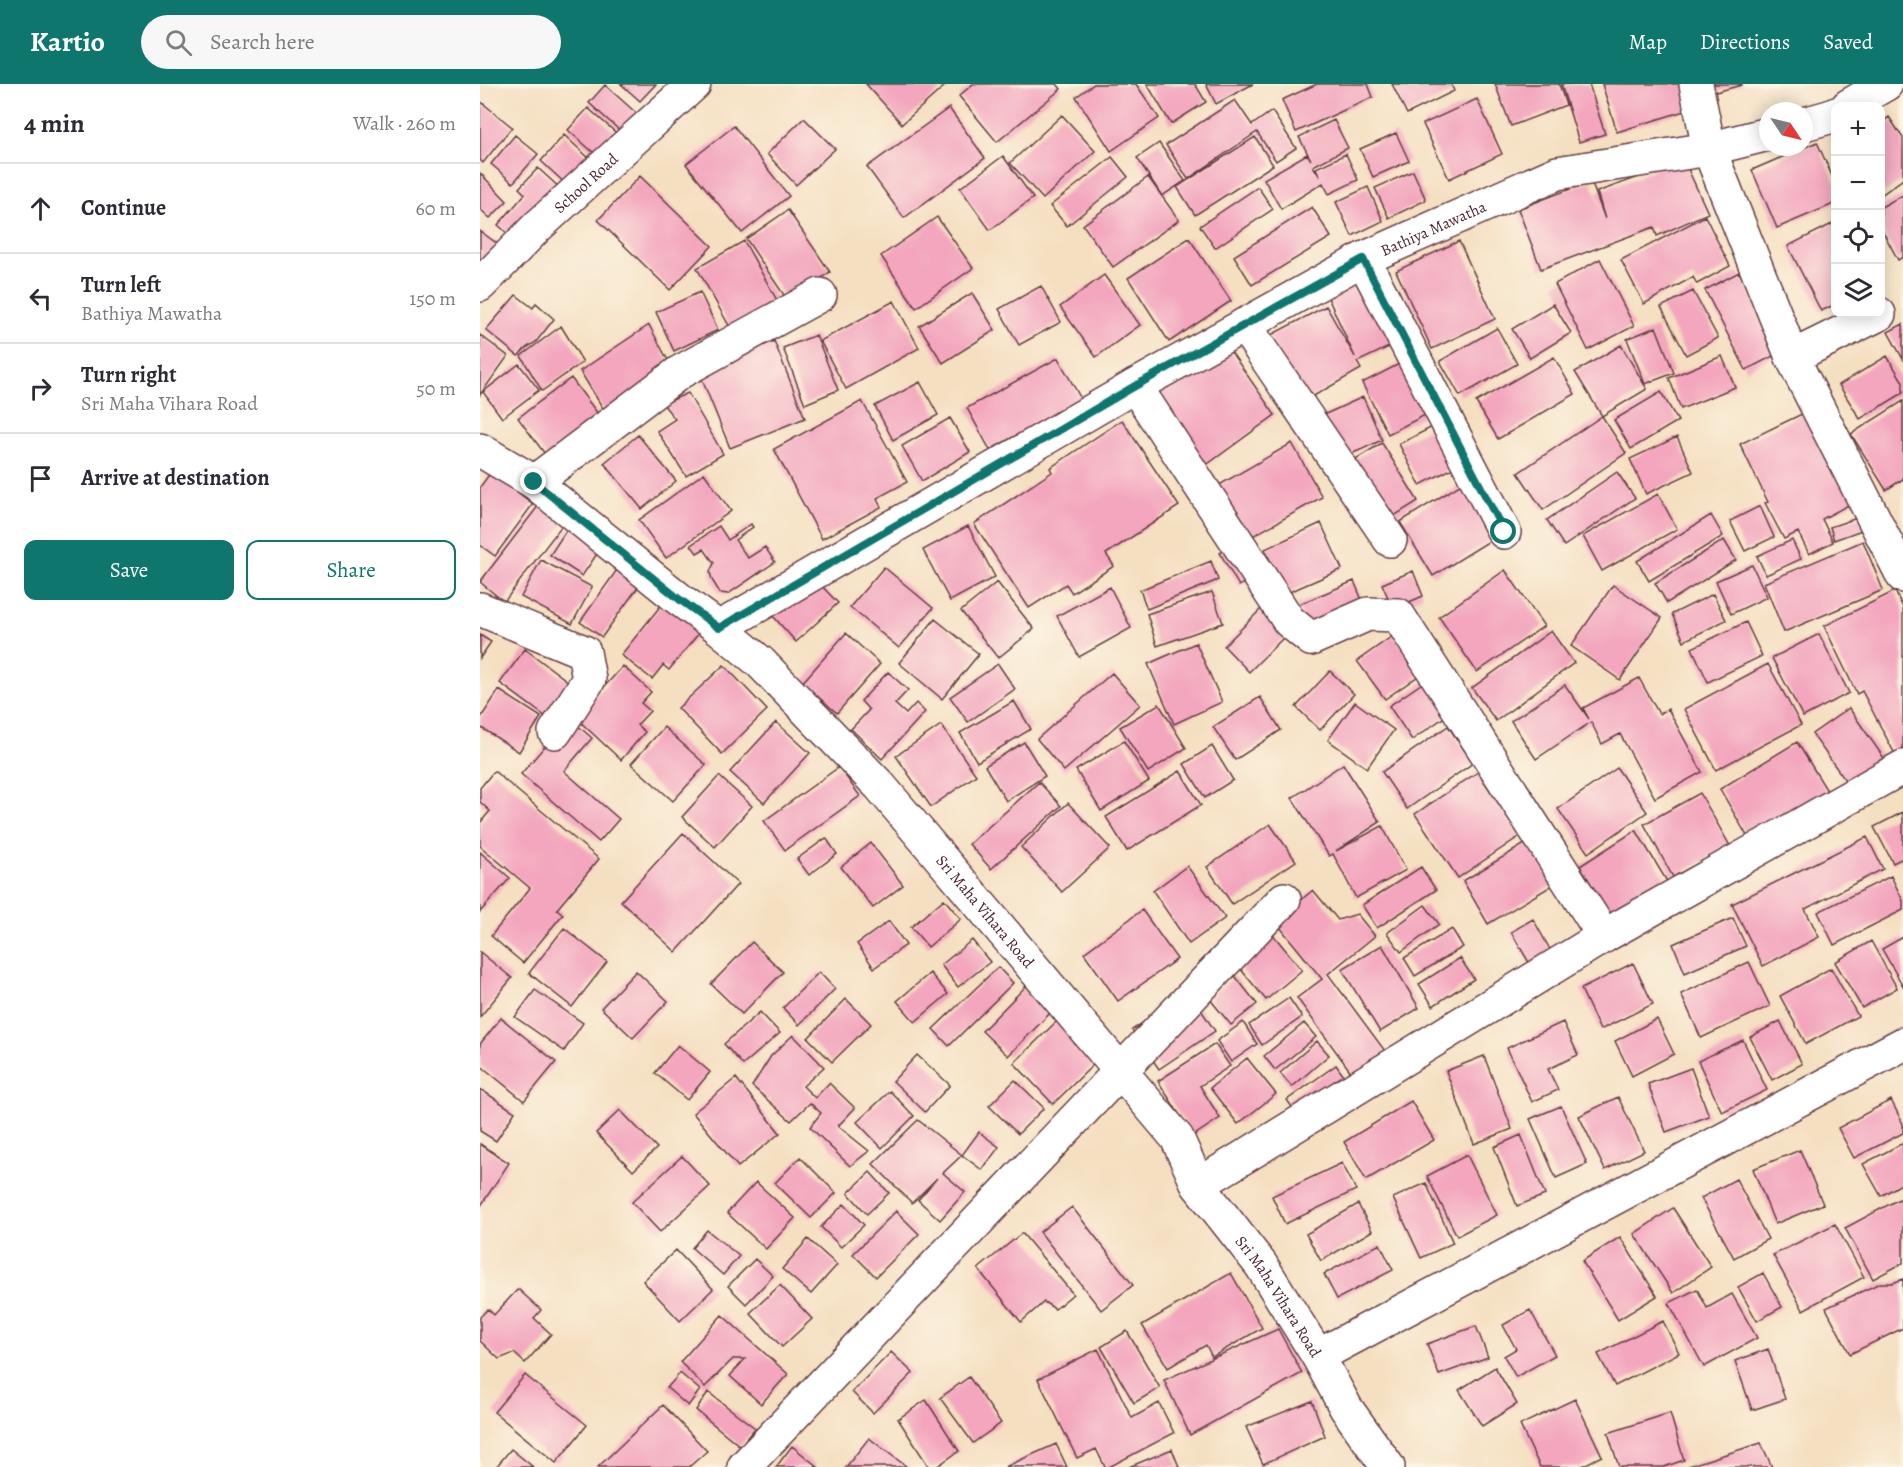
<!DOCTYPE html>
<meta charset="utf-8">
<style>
:root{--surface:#fff;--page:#f7f7f7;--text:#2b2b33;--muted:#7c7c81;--line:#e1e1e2;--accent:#0f766e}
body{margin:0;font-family:Alegreya,serif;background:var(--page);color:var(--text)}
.controls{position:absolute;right:18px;top:18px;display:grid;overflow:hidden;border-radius:12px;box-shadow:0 3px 15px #0003}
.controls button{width:54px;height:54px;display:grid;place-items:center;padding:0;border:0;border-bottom:2px solid var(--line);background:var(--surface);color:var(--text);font:30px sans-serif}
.compass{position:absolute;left:1279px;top:18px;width:54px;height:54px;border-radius:50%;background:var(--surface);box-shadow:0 3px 15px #0003;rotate:125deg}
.stop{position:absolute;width:18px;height:18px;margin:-14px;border:4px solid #0f766e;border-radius:50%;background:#fff}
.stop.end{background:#0f766e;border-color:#fff;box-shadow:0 2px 6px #0008}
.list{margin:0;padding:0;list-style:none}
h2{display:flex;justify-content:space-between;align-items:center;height:78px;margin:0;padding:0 24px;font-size:26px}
h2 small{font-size:20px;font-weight:400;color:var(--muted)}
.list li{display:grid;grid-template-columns:39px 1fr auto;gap:18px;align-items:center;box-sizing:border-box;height:90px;padding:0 24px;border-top:2px solid var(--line)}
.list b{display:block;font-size:22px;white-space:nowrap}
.list p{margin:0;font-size:20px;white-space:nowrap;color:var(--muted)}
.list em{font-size:20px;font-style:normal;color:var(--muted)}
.actions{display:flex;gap:12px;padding:18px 24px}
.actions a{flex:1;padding:14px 0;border:2px solid var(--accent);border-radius:12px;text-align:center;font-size:21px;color:var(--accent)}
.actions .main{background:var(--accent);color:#fff}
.icon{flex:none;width:33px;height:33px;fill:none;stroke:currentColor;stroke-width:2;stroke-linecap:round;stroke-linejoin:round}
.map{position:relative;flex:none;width:1423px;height:1383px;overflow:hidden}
header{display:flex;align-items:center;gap:36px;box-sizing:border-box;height:84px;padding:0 30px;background:var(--accent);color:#fff}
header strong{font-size:28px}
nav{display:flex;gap:33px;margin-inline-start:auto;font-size:21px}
.search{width:420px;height:54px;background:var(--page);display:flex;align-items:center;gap:15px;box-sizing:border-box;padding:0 21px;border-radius:33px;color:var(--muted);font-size:22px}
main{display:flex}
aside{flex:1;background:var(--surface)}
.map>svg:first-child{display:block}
</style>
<header>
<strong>Kartio</strong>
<div class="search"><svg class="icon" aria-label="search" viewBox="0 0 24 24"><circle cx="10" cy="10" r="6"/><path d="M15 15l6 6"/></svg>Search here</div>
<nav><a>Map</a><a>Directions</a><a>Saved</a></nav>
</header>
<main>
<aside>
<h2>4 min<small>Walk · 260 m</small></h2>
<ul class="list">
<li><svg class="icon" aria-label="ahead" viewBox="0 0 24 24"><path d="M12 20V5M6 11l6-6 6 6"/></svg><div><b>Continue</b></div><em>60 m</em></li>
<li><svg class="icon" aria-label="left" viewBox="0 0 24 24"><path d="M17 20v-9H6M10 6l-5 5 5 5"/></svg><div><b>Turn left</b><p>Bathiya Mawatha</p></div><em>150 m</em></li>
<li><svg class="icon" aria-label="right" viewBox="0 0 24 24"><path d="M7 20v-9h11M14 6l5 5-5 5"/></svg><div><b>Turn right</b><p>Sri Maha Vihara Road</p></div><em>50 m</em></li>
<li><svg class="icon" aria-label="arrive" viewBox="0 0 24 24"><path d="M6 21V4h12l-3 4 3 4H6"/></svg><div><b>Arrive at destination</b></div></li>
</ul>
<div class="actions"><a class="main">Save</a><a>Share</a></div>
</aside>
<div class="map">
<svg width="1423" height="1383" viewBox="0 0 1423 1383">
<rect width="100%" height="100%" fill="#fcf5e5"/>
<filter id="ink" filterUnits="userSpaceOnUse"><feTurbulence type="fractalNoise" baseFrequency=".0167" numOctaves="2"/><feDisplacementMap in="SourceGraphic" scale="12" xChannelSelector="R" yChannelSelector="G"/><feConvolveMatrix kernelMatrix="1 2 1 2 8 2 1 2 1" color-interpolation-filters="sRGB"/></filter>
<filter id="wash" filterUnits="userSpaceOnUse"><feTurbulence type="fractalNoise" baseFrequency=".008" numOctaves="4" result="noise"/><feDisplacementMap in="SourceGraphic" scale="24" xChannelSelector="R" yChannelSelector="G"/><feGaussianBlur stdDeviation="1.35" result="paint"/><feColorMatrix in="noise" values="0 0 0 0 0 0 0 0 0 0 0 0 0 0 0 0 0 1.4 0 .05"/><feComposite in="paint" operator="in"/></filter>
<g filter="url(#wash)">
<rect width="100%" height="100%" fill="#f5dfc1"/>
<g id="blocks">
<path fill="#f3a6bd" d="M141,0H176L160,17Z
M386,0H467L422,40Z
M493,0H577L581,5L517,58L479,12Z
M614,0H656L679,34L631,67L596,13Z
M667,0H715L726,18L691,40Z
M726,0H773L736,20Z
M837,0H888L893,13L816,48L802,16Z
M912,0H971L974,7L927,30Z
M1015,0H1079L1086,21L1031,42Z
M1081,0H1109L1125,50L1099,58Z
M1122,0H1210L1217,23L1137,48Z
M1229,0H1262V1L1232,9Z
M125,1L164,36L148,54L109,19Z
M997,15L1022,70L969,95L943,40Z
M755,16L772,41L792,27L816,64L796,77L777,48L708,95L686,61Z
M0,17L32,43L3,79L0,76Z
M108,24L142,54L122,76L88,46Z
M469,24L505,74L424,134L387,83Z
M582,31L615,67L563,115L530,79Z
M1409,33L1423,54V95L1401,111V39Z
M324,34L355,65L316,101L287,70Z
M854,36L868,64L833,82L840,93L836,84L866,70L878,96L849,110L843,99L801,125L784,95L827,70L831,76L819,53Z
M254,42L309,112L262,149L206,80Z
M916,49L929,77L893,93L880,65Z
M35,51L58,70L33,99L11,80Z
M84,51L111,76L88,102L61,77Z
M775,53L793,81L715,131L697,103Z
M1337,58L1356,101V119L1297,144L1272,86Z
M679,59L705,97L682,112L657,74Z
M523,72L553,114L510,146L480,104Z
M1202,72L1228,129L1177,152L1174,143L1061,185L1038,125L1111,97L1125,135L1117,108L1156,94Z
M632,73L648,93L587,142L570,122Z
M58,84L82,106L36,157L18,141L45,110L39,104Z
M933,87L946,116L909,134L895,104Z
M0,89L27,117L10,134L0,125Z
M160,92L232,162L190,206L118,136Z
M668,93L699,136L633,183L603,141Z
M778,103L793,125L735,164L720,142Z
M888,103L903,137L872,152L856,118Z
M1423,111V173L1418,176L1401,144V123Z
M832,123L851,153L772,201L754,172Z
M308,126L350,188L308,217L266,155Z
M1225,132L1250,182L1217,200L1213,193L1164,220L1141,176Z
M457,133L493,184L436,224L401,172Z
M1356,138V220L1341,227L1308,162Z
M0,147L19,161L0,189Z
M709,154L751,217L689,258L648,194Z
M264,157L299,220L252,247L217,184Z
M979,157L1015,235L952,265L916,187Z
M1120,175L1154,242L1108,266L1075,200Z
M896,183L928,254L877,278L881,285L825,317L789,252L846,222L875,273L845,207Z
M1259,188L1301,268L1266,286L1225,206Z
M624,191L660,241L616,273L580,223Z
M561,202L581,238L539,261L519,225Z
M1213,207L1238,254L1206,271L1181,223Z
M220,208L238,246L194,267L176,228Z
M492,209L515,246L463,279L439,242Z
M36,211L53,224L56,219L74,235L56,258L46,264L38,272L6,246Z
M414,217L439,264L366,305L340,257Z
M1073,220L1091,249L1050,274L1032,245Z
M1423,240V275L1408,248Z
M169,241L192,284L127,331L100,287Z
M81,242L103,278L62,307L41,272Z
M1176,243L1194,289L1165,300L1147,255Z
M1017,244L1037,280L980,312L960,277Z
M0,251L28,272L0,311Z
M336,251L358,306L325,320L303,264Z
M742,255L795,331L725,382L671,306Z
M294,257L325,334L250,364L219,288Z
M1141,261L1167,305L1122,332L1095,288Z
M1242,272L1255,303L1201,325L1189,294Z
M1407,272L1423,298V309L1380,335L1359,301Z
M1074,273L1095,310L1018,355L996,318Z
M578,274L601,315L510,366L487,324Z
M927,276L953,327L908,350L882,299Z
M39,280L59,306L22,334L3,308Z
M91,294L124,338L71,378L38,334Z
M440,298L458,331L413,356L395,322Z
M1181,308L1198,337L1151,365L1134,336Z
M208,309L243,370L206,392L177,347L195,335L183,320Z
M883,313L902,356L858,376L839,333Z
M382,317L427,398L397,414L401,423L342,455L294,365Z
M1423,317V395L1406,406L1371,350Z
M1328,327L1376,417L1342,435L1353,458L1329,470L1318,448L1304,455L1285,419L1288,418L1260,360Z
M1122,332L1146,369L1063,426L1038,389Z
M470,334L490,368L442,397L422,362Z
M642,336L699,422L626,470L634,482L592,509L586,500L549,524L494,440L572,388L570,384Z
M964,337L985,378L940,401L919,360Z
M158,351L196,397L162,425L124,379Z
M1197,353L1213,388L1166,410L1150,375Z
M812,359L842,413L764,457L734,404Z
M902,359L938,417L895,444L859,385Z
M11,388L53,420L15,472L0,461V403Z
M1137,388L1155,414L1084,462L1067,436Z
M224,389L251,427L186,474L159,436Z
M991,394L1024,448L953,492L920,438Z
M1178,410L1197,445L1122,487L1103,452Z
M59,421L83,440L24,518L0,498Z
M1280,422L1294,453L1265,467L1250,437Z
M1231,431L1243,452L1169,497L1157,477Z
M1386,431L1390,443L1354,456L1350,443Z
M841,439L862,485L805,510L785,465Z
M271,440L273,443L255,456L268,474L285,463L295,478L248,510L240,509L232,496L230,488L234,479L224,465L217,469L211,461L239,442L248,456Z
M89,442L121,464L102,492L70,471Z
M488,442L515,493L470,517L443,466Z
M1244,456L1256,476L1187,519L1175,499Z
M1312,456L1321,475L1286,491L1277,472Z
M1383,457L1403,506L1304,548L1284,499Z
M758,458L777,491L759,502L740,469Z
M61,476L112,503L92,540L41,513Z
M731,477L738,496L667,525L660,506Z
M1272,481L1287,513L1251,530L1236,497Z
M139,483L161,499L122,553L100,538Z
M404,483L453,524L419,564L370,523Z
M1025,486L1064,542L997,588L959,533Z
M933,487L943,512L913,525L902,500Z
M334,494L358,519L316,558L293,532Z
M874,497L888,530L831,555L817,521Z
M517,498L554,545L518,574L481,527Z
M1133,501L1182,534L1140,596L1091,562Z
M630,503L651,544L599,573L577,532Z
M1415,507L1423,524V671L1417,674L1382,607L1377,610L1344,542Z
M732,508L743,539L677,562L667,530Z
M1233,510L1246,536L1204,557L1192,530Z
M186,515L223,544L189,586L183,581L172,595L141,571Z
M789,517L814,543L769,588L744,562Z
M455,535L499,570L462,615L419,579Z
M1266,538L1282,572L1228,598L1212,564Z
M1071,547L1094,579L1016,637L992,604Z
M366,549L400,580L357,629L322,599Z
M1339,550L1369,609L1323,633L1292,574Z
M0,551L11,558L0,574Z
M914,551L941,590L905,615L877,577Z
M716,559L742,618L694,640L668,580Z
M45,565L98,605L73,638L20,599Z
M518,580L535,605L488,638L470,613Z
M1288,580L1321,641L1236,686L1204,625Z
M244,581L287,626L242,670L198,624Z
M143,582L171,608L161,619L170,627L157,641L165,648L141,676L96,634Z
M850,587L874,610L840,646L816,623Z
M408,588L428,606L415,620L426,630L436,619L445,628L402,675L371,645L389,626L381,617Z
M632,589L660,621L584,687L557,655Z
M957,589L980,622L932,656L909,622Z
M1159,594L1179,630L1188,625L1222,688L1175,714L1140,650L1122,660L1111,638L1056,675L1031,637L1085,601L1109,635L1103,624Z
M19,606L61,633L39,668L0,643V635Z
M780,613L801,646L755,676L733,643Z
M534,617L551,645L497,678L480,649Z
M875,618L914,646L887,684L848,656Z
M679,620L706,664L668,688L640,643Z
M1369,624L1404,674L1368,700L1332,650Z
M89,634L112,654L84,687L139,735L119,758L41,690Z
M296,638L330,669L284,719L250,688Z
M461,641L496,691L451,723L416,672Z
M968,642L993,679L927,725L902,688Z
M184,643L226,681L193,717L151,680Z
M644,657L669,697L621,727L596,686Z
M544,658L565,692L526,717L505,682Z
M1317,658L1349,710L1270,757L1240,705Z
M732,662L753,696L725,714L704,680Z
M863,680L900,738L856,767L902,742L926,786L876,814L853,770L849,772L812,714Z
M359,683L380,712L305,766L284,737Z
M1137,684L1167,728L1108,769L1078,725Z
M14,687L119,775L77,825L83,830L43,879L11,852L50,804L0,762V739L10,727L0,718V704Z
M700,687L721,721L647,767L626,733Z
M998,688L1040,752L978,794L935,730Z
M239,692L272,722L235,763L202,733Z
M559,698L581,722L511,785L489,760Z
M1220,709L1250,762L1193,793L1164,740Z
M588,719L630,764L582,808L541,763Z
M1423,728V774L1413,779L1394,743Z
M790,740L816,777L752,820L727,783Z
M1156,746L1188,799L1132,834L1100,782Z
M203,749L258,800L196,868L141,817Z
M1387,753L1403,785L1325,825L1339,853L1283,882L1252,820Z
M346,754L357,770L329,791L317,775Z
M1048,758L1073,801L1008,840L983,797Z
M391,759L423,801L393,824L361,783Z
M0,768L30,794L0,828Z
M707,782L745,834L709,860L673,807Z
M941,783L956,806L897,844L882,821Z
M1411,792L1423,817V826L1354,861L1338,828Z
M833,806L858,836L877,830L895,852L848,890L908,971L876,995L817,914L842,895L795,837Z
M464,815L481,835L448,863L431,843Z
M945,821L959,840L921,868L907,849Z
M662,826L697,875L638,917L604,869Z
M1253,834L1266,862L1205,889L1193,860Z
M1053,835L1072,869L1051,882L1031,848Z
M409,837L426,861L394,884L377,860Z
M84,844L127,878L92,923L49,889Z
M972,845L983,863L935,892L924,874Z
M790,847L822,886L786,916L754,877Z
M1423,853V902L1402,865Z
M492,856L510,878L478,903L461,881Z
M1391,857L1417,904L1382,924L1355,878Z
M272,858L303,888L262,930L231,900Z
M902,861L939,924L900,948L862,885Z
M0,868L32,894L0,933Z
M980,874L994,895L953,922L939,900Z
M1269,878L1290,922L1221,954L1201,910Z
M1153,879L1173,920L1120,946L1101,905Z
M518,883L533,899L469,962L453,945Z
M1351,884L1378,932L1326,960L1300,912Z
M156,887L188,917L153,954L121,924Z
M339,888L355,905L319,941L303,924Z
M450,889L468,910L435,938L417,917Z
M755,892L777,920L751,941L729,914Z
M551,897L577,922L528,972L502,947Z
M55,906L103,939L84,967L35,933Z
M709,908L735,947L679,985L652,946Z
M809,914L822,933L782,961L769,941Z
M366,915L391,940L352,978L328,954Z
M280,928L300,949L263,981L244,960Z
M21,934L76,978L44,1017L0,981V960Z
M1177,935L1194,970L1152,992L1135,957Z
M578,936L617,977L573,1020L534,979Z
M1300,937L1322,980L1292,996L1270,953Z
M763,938L777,960L751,978L737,957Z
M1083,938L1098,971L1068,985L1078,1006L1052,1018L1027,964Z
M824,939L836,953L795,986L784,972Z
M313,951L344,983L323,1002L335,1014L349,999L375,1024L358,1042L389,1067L370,1082L330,1043L341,1029L330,1019L311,1037L272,1002L291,972Z
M1263,956L1287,1006L1242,1028L1218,977Z
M837,957L849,971L812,1003L800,989Z
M735,960L750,982L720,1002L740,1034L713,1052L678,997Z
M198,961L230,988L207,1016L175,989Z
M437,971L470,1001L445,1028L413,997Z
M1004,972L1032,1045L994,1060L966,987Z
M767,974L796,1010L758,1040L730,1004Z
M856,981L868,998L819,1033L807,1016Z
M1211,984L1229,1032L1186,1048L1168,1000Z
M256,994L300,1049L258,1083L213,1029Z
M535,996L564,1024L538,1050L509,1022Z
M0,1005L35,1028L16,1057L0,1047Z
M410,1007L434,1032L402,1064L377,1038Z
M1138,1013L1164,1067L1125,1086L1099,1032Z
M1411,1016L1423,1040V1049L1374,1074L1358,1044Z
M931,1017L954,1056L886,1096L864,1058Z
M1081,1022L1107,1080L1076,1094L1050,1035Z
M140,1026L177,1064L153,1087L116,1049Z
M438,1036L482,1071L463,1089L485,1108L460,1136L438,1116L457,1094L432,1119L393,1080Z
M499,1048L519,1063L502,1086L482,1071Z
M1041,1051L1065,1111L1037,1122L1014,1063Z
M1423,1059V1099L1401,1112L1383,1080Z
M0,1060L29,1079L0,1123Z
M1320,1066L1343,1120L1295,1140L1273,1085Z
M987,1071L1017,1131L977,1152L947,1092Z
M202,1072L230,1102L180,1148L152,1118Z
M320,1073L356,1109L331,1134L295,1099Z
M862,1079L876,1106L805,1140L792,1112Z
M390,1088L409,1109L387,1130L368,1109Z
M1256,1095L1288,1155L1254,1174L1221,1114Z
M276,1098L315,1134L286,1165L247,1129Z
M946,1099L973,1159L941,1174L913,1114Z
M1419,1115L1421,1119L1423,1118V1179L1393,1195L1365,1144Z
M364,1120L384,1141L361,1163L341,1143Z
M878,1120L892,1147L841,1177L826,1150Z
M592,1123L653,1201L621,1226L560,1148Z
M1193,1124L1231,1183L1193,1209L1154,1150Z
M416,1127L439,1150L396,1193L373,1170Z
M1355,1140L1384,1193L1323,1226L1293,1171Z
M227,1146L259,1172L243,1191L212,1164Z
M542,1149L593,1210L575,1225L564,1218L541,1238L498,1185Z
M1140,1153L1177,1212L1138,1236L1102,1177Z
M328,1155L357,1181L331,1210L302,1185Z
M900,1160L913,1186L857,1215L844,1190Z
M196,1166L233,1205L200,1237L163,1197Z
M275,1175L293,1192L266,1220L248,1202Z
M751,1189L782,1244L732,1273L726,1261L688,1284L662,1241Z
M1283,1189L1302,1223L1277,1237L1258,1203Z
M1423,1195V1244L1370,1270L1346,1224L1400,1199H1412Z
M300,1201L332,1235L302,1263L270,1229Z
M38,1205L61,1226L54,1234L71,1250L45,1279L34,1269L19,1275L0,1257V1233L8,1225L14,1231Z
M1217,1205L1227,1224L1252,1210L1277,1254L1224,1283L1189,1219Z
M1050,1226L1075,1271L1036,1293L1024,1272L1036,1265L1023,1241Z
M242,1231L308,1290L281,1320L250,1292L265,1275H253L225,1303L200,1278Z
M1183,1237L1199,1269L1135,1302L1118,1270Z
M996,1242L1008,1273L959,1291L947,1260Z
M798,1245L822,1289L710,1351L684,1296Z
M647,1247L680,1304L654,1319L621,1263Z
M618,1265L652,1334L679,1319L694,1349L629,1383H625L616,1365L597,1374L558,1295Z
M1288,1265L1305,1315L1272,1326L1255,1277Z
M411,1268L433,1289L393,1329L372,1308Z
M1015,1283L1037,1320L1002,1342L979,1306Z
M200,1289L220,1306L208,1322L187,1304Z
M45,1291L107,1341L76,1379L14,1328Z
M489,1293L521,1339L493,1359L460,1314Z
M228,1308L275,1344L260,1362L216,1326Z
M1095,1315L1122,1372L1100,1383H1060L1040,1341Z
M446,1316L479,1367L456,1383H449L418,1335Z
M832,1317L845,1352L783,1380L766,1343Z
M183,1321L227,1367L209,1383H118Z
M1190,1329L1204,1376L1184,1383H1139L1128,1349Z
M389,1354L427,1383H366Z
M1281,1359L1292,1383H1208V1382Z
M576,1360L587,1383H525Z
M312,1362L338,1383H296Z
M31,1365L53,1383H16Z
M692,1365L699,1383H649Z"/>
</g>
</g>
<g filter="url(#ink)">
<use href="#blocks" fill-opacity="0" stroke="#643c42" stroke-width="1.5"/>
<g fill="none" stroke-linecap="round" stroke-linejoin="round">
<defs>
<g id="street">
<path d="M1216,0L1229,65L1312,273L1423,492"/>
<path d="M883,175L1024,448"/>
<path id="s1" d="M0,201L57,143L214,0"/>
<path d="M764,241L910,456"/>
<path d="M1312,273L1399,230"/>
<path d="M655,302L809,537L831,555L888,530L918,531L1124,852"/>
<path d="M54,398L200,288L340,211"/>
<path d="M0,525L104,568L109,595L75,648"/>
<path d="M718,1101L1124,852L1423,683"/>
<path d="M838,1272L1423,960"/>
<path d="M264,1383L804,815"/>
</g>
<g id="secondary">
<path d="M1368,22L1406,0"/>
<path d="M1324,40L1349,33L1356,30"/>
<path id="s2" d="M0,366L54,398L199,515L239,544L280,578L400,702L697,1054L718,1101L781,1181L838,1272L866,1324L908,1383"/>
<path id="s3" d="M239,544L655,302L883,175L1077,89L1229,65L1288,50"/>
</g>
</defs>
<use href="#street" stroke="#643c42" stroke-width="36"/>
<use href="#secondary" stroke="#643c42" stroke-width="36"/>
<use href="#street" stroke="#fff" stroke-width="33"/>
<use href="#secondary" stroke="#fff" stroke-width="33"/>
</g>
</g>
<g fill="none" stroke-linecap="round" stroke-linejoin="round" filter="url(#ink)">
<path stroke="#0f766e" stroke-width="8" d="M54,398L199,515L239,544L655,302L883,175L1024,448"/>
</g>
<g text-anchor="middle" stroke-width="4.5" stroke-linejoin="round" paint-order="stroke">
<g font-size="16" fill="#4a1f2b" stroke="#fcf5e5">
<text dy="6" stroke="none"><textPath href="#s1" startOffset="147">School Road</textPath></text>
<text dy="6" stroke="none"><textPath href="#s3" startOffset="819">Bathiya Mawatha</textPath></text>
<text dy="6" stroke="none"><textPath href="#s2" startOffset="688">Sri Maha Vihara Road</textPath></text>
<text dy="6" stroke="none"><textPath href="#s2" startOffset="1174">Sri Maha Vihara Road</textPath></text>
</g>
</g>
</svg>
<div class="controls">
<button>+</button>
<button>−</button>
<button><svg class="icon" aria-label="locate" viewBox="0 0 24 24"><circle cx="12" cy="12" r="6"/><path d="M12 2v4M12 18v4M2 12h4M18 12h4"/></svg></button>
<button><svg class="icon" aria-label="layers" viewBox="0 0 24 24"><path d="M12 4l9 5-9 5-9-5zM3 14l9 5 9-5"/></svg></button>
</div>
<svg class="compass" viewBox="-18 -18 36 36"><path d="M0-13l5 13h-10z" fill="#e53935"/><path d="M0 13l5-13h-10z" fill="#7c7c81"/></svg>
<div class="stop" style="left:1024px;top:448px"></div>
<div class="stop end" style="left:54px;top:398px"></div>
</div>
</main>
